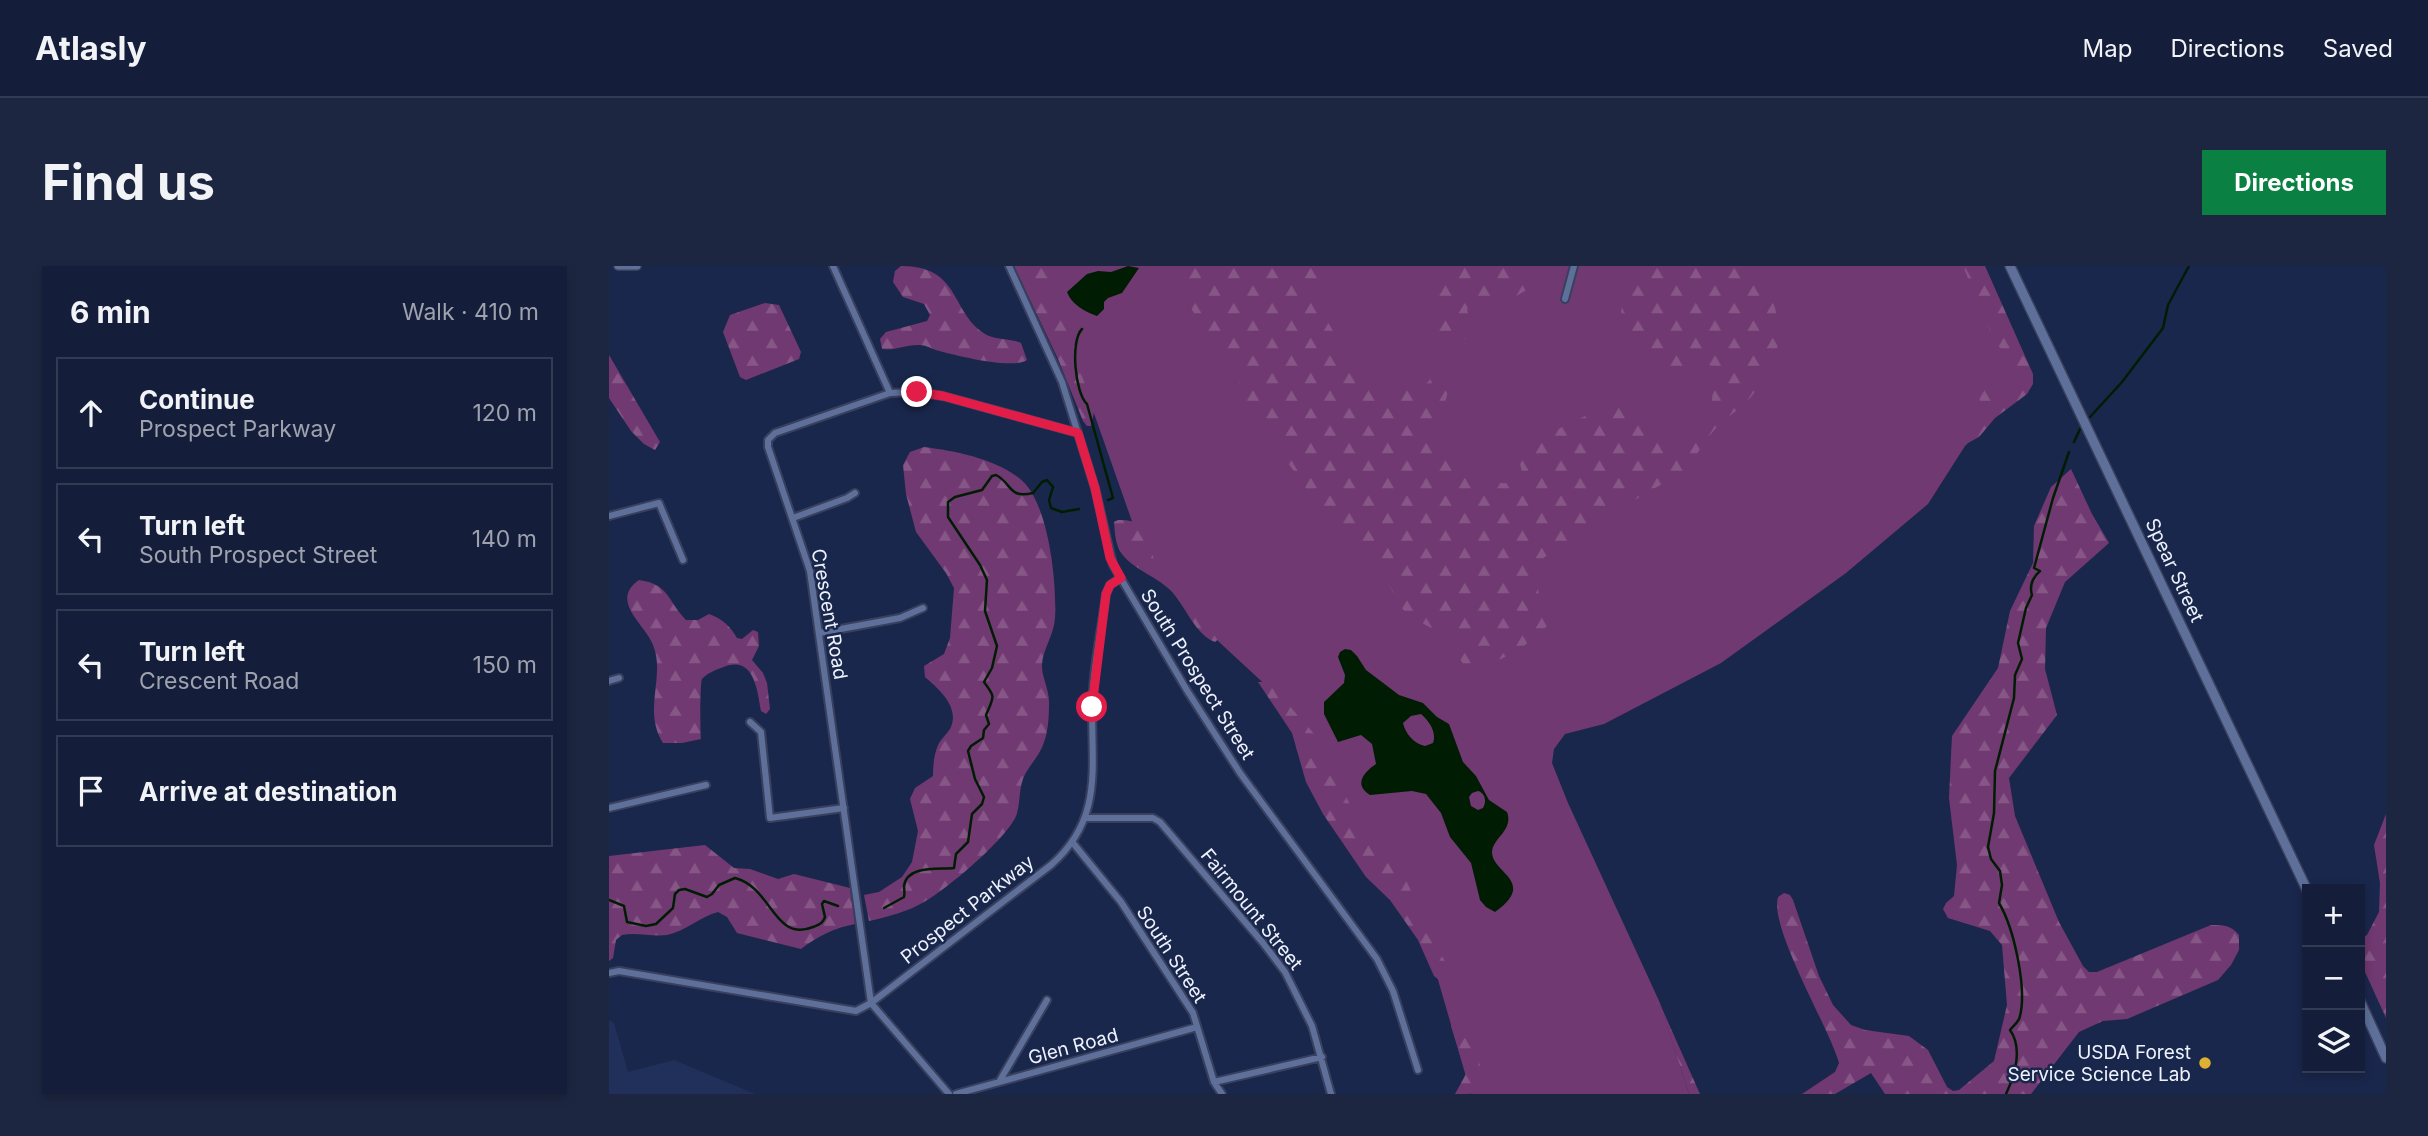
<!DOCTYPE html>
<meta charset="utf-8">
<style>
:root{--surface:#141d39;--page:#1d2641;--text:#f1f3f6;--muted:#9da2ae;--line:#333b53;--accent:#0b8043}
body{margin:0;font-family:Inter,sans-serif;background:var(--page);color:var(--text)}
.controls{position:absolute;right:21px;bottom:21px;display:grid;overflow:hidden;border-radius:0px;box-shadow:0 4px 10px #0003}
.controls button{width:63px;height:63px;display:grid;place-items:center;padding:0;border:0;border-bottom:2px solid var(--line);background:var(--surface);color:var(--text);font:35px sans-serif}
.stop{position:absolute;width:21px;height:21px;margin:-16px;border:5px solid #e11d48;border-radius:50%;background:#fff}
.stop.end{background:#e11d48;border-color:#fff;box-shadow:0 2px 7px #0008}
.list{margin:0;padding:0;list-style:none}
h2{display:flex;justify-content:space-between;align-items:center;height:91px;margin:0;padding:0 28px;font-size:30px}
h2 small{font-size:23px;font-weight:400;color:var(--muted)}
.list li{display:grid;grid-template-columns:46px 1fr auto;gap:21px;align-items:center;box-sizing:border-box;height:112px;margin:0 14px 14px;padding:0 14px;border:2px solid var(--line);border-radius:0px}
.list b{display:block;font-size:26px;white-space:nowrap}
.list p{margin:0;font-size:23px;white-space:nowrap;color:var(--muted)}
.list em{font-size:23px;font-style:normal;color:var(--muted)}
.icon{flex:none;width:38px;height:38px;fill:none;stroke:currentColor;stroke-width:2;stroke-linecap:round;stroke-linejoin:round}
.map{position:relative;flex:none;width:1777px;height:828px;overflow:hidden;border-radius:0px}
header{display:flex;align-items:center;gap:42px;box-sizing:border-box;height:98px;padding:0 35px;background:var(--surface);border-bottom:2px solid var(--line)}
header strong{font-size:33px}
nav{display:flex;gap:38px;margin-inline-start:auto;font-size:24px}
.intro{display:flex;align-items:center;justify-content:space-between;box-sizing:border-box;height:168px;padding:0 42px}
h1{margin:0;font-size:49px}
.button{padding:18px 32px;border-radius:0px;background:var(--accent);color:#fff;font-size:24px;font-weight:700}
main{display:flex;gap:42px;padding:0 42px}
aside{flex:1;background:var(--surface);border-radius:0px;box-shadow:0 4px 10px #0003}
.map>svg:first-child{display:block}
</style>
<header>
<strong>Atlasly</strong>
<nav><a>Map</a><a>Directions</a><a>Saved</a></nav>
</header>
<div class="intro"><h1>Find us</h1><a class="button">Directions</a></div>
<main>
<aside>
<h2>6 min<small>Walk · 410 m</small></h2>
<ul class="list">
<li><svg class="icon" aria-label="ahead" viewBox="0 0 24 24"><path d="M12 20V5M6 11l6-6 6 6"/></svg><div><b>Continue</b><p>Prospect Parkway</p></div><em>120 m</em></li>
<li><svg class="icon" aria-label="left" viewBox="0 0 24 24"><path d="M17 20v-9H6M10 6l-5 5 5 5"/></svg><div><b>Turn left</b><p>South Prospect Street</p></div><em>140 m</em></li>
<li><svg class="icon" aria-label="left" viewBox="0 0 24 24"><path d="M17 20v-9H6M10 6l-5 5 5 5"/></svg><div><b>Turn left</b><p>Crescent Road</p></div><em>150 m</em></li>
<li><svg class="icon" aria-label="arrive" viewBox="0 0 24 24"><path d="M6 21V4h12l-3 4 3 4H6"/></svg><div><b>Arrive at destination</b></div></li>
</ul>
</aside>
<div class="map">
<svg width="1777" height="828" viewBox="0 0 1777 828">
<defs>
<pattern id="forest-firs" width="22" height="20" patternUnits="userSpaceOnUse" patternTransform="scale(1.75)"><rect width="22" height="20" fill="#713971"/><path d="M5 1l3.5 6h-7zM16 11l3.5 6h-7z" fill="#865686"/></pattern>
</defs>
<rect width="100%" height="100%" fill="#1a274c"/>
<path fill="#21305a" d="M0,754L5,757L19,806L65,794L146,828H0Z"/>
<path fill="#713971" d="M414,0H1368L1419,119L1356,180L1319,238L1237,307L1112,397L995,458L956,468L945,483L943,497L959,537L1051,737L1080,828H862L819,679L664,426L609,375L531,278L481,136Z"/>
<path fill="url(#forest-firs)" d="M292,0C352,0 341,46 376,68C385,74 401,72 412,77L418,94C403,104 345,89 327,84C321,82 316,79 311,79C297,78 286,85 273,83L271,73L277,66L318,55L321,49L315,38L294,31L284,16L286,5Z
M405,0H438L447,35L464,55L467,62L466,88L485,146L482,160H478L474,155L449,93Z
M561,0H709L708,29L710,41L754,116L761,123L773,124L813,120L819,116L828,104C850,118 833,141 826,159L831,171C845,176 846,183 853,195C865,212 893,223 912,214L914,210L909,190L918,178L1003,137L1017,138C1028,149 1034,168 1048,176C1069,189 1096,161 1101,142C1104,135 1103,128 1104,121C1106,112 1109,109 1104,100C1091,96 1079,103 1066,101C1055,99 1045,93 1036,87C1030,82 1020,77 1016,69C1007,55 1016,14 1023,0H1153C1170,53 1183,78 1145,127C1135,141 1120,149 1109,160C1095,174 1087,193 1072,207L969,267L929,296C921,327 938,331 940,358C918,381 893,396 862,403L855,399L848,389L845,379L838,370L801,351L792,341L779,317L737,279L643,146C634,131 628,121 631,104L617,84L602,74L558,4Z
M828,0H915L920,14L919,23L899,35C881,33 866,23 858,44L867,71L863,74L848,71L839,82L832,85L826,83L823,77Z
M1354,0H1376L1424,108V118L1418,128L1386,152L1370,171L1357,178L1370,162L1373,152L1369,122L1374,118L1397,130L1411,117L1405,102L1384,72Z
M156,37L170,39L192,86L190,93L137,114L131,111L114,66L121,49Z
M0,89L51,176L46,184L35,178L22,165L0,132Z
M315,181C346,185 384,192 410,212C440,234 448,318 446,352C445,369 434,383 433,398C432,410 441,424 440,439C440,451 439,466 435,476C431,490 419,500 414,513C409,526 412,543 405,554C392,577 338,623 315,636C298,646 278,651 260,655L255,629L270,626L293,611L303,596L309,565L301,533L306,522L324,510C324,499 325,487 330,477C333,472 338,468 341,463C352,442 330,423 316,411L315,400L335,388L341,372L345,322L337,307L307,266L297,228L294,199L301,186Z
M1462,203L1483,248L1500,277L1456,316L1437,362L1436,403L1448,449L1400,512L1406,550L1450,656L1474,700L1480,706H1488L1602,659C1614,659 1622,659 1630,669V684L1622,699L1609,714L1518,753L1494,755L1470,766L1422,828H1276L1262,807L1226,828H1193L1226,806L1230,797C1220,761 1160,662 1169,631L1175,627L1181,629L1184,634L1210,710L1224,739L1242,759L1256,764L1300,770L1319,784L1338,821L1344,825L1350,824L1385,795L1398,739L1393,679L1381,665L1339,652L1334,643L1337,637L1345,630L1348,599L1340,532L1343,470L1389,402L1401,345L1424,297L1425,260L1442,221Z
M509,254C516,254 524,254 530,259C542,268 539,286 548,297C565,317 607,346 611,372L606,376C587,369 577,342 564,327C550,311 526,305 513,288C506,279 506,267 505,256Z
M30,314C60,318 58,334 77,354H89L100,348C114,353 121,360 128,372L133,373L144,364L149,366L150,380L143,394L154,407L158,417L161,443L157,448L152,445C148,423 145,387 112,402C106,404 97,408 93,413C91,416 91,467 92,473L73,477H54C33,444 57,411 44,379C36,358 0,335 30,314Z
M649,416H656L668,426L708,471L746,549L795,610L809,640L816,665L836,695L841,714L834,717L825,710L809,674L781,634L757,611L714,548L697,516L683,467Z
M1777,548V752L1751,695V673L1758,669L1770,646L1771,617L1765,579Z
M96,579L125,602L141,603L169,613L185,608L241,622L246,658C225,662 209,670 192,683L128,667L118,651L109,646C90,651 77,665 58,669C43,671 28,666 13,669L7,674L4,692L0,695V590Z
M1040,731H1045L1051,738L1091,828H1080L1051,738L1037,737L1036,732Z
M842,744L870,794L875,823L860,828H846L857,808L842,760Z"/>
<path fill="#001d04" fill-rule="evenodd" d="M519,0L530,2L513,27L499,32L495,36V43L488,50C476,46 462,38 458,26L478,8L489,5L502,6Z
M736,383L742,384L748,390L757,404L790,429L814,437L828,451L840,458L854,496L867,510L880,534L898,546C904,562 889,569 884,581C875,606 932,613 886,646L877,641L871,634L862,597L841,571L832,547L817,528L803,525L761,529C744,519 755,506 767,498L763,478L752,469L729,476L715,448V436L735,417L736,409L729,391L731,386ZM812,448C820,455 828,466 824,477L816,480C805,478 796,467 794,457L802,450ZM869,525C876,527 878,535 874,542L869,544L862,540L860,531L863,527Z"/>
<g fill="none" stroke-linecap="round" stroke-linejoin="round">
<path stroke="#001d04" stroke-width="2.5" d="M473,63C461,75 466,127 478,138L504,232L499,234
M1481,151L1513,116L1554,62L1559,39L1580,0
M1465,176L1471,163
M0,634L15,640L18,656L37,660L47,658L64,642L66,628L70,624L76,623L98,631L103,628L110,619L126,612C163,621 165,677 204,661C211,658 214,657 216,651L213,638L215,635L229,640
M275,642L295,631C296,627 295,623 295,620C298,598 332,604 345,602L347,588L359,576L363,548L373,538L375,531L366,513L359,485L362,480L374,472L375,464L380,458L377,449C385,430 387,432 375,416L383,402L388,380L376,345L378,314L371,299L339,251V236L346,231L373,224L383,210L387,209C403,217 399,233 424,227L433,216L438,214L444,221L440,234L442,242L453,246L470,243
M1397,828C1406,809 1414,782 1401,764C1405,759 1410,756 1411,750C1418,722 1405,662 1390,637L1393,619L1391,605L1382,593L1379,581L1385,547L1386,505L1405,432L1406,409L1413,393L1409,377L1417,342L1423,329C1420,319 1423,312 1431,305L1425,302L1444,232L1460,186"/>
<defs>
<path id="minor" d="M224,0L281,127
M400,0L453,116L486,222L504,299L579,426L631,507L768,693L784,725L809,804
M956,33L965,0
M0,250L50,237L74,294
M184,252L238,232L246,227
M210,367L291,352L314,342
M0,415L10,412
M141,456L152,466L161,552L235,542
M0,542L97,519
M477,552H544L551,556L654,677L676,706L703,760L722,828
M464,577L512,636L584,747L605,816L613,828
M0,707L10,705L247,745L262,737L442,599C500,548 479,491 484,424C486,392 493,360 497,328L501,319L511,312
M390,816L438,734
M605,816L713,791
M340,828L262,737L201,305L159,181V174L166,167L281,127L308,126L334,130L469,167
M347,828L588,761"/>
<path id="tertiary" d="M9,0H28"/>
<path id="secondary" d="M1401,0L1698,624
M1751,735L1777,792"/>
</defs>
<use href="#minor" stroke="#38405e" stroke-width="10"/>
<use href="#tertiary" stroke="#38405e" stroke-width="10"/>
<use href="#secondary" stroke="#38405e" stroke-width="12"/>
<use href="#minor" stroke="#5e709a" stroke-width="6"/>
<use href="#tertiary" stroke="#5e709a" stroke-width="7"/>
<use href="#secondary" stroke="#5e709a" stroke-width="9"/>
</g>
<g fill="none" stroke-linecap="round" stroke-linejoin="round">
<path stroke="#e11d48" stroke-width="9" d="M308,126L334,130L469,167L486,222L501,292L512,312L501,319L497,328L483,441"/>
</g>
<circle fill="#dfb133" stroke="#1a274c" stroke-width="2.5" cx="1596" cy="797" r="7"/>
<g text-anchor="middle" stroke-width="5" stroke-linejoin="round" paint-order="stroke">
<g font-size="19" fill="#eef2fc" stroke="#1a274c">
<text transform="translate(1566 304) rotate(65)" y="7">Spear Street</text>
<text transform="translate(221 348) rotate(80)" y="7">Crescent Road</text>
<text transform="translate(589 408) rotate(58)" y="7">South Prospect Street</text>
<text transform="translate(358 643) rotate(-38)" y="7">Prospect Parkway</text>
<text transform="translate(643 643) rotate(51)" y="7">Fairmount Street</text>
<text transform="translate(563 688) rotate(57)" y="7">South Street</text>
<text transform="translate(464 780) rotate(-15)" y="7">Glen Road</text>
</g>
<g font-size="19" fill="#eef2fc" stroke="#1a274c" text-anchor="end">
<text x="1582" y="793">USDA Forest<tspan x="1582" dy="22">Service Science Lab</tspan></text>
</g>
</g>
</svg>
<div class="controls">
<button>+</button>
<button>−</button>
<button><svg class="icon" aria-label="layers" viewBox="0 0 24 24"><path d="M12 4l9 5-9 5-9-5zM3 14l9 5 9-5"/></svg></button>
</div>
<div class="stop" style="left:483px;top:441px"></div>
<div class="stop end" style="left:308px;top:126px"></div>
</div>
</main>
